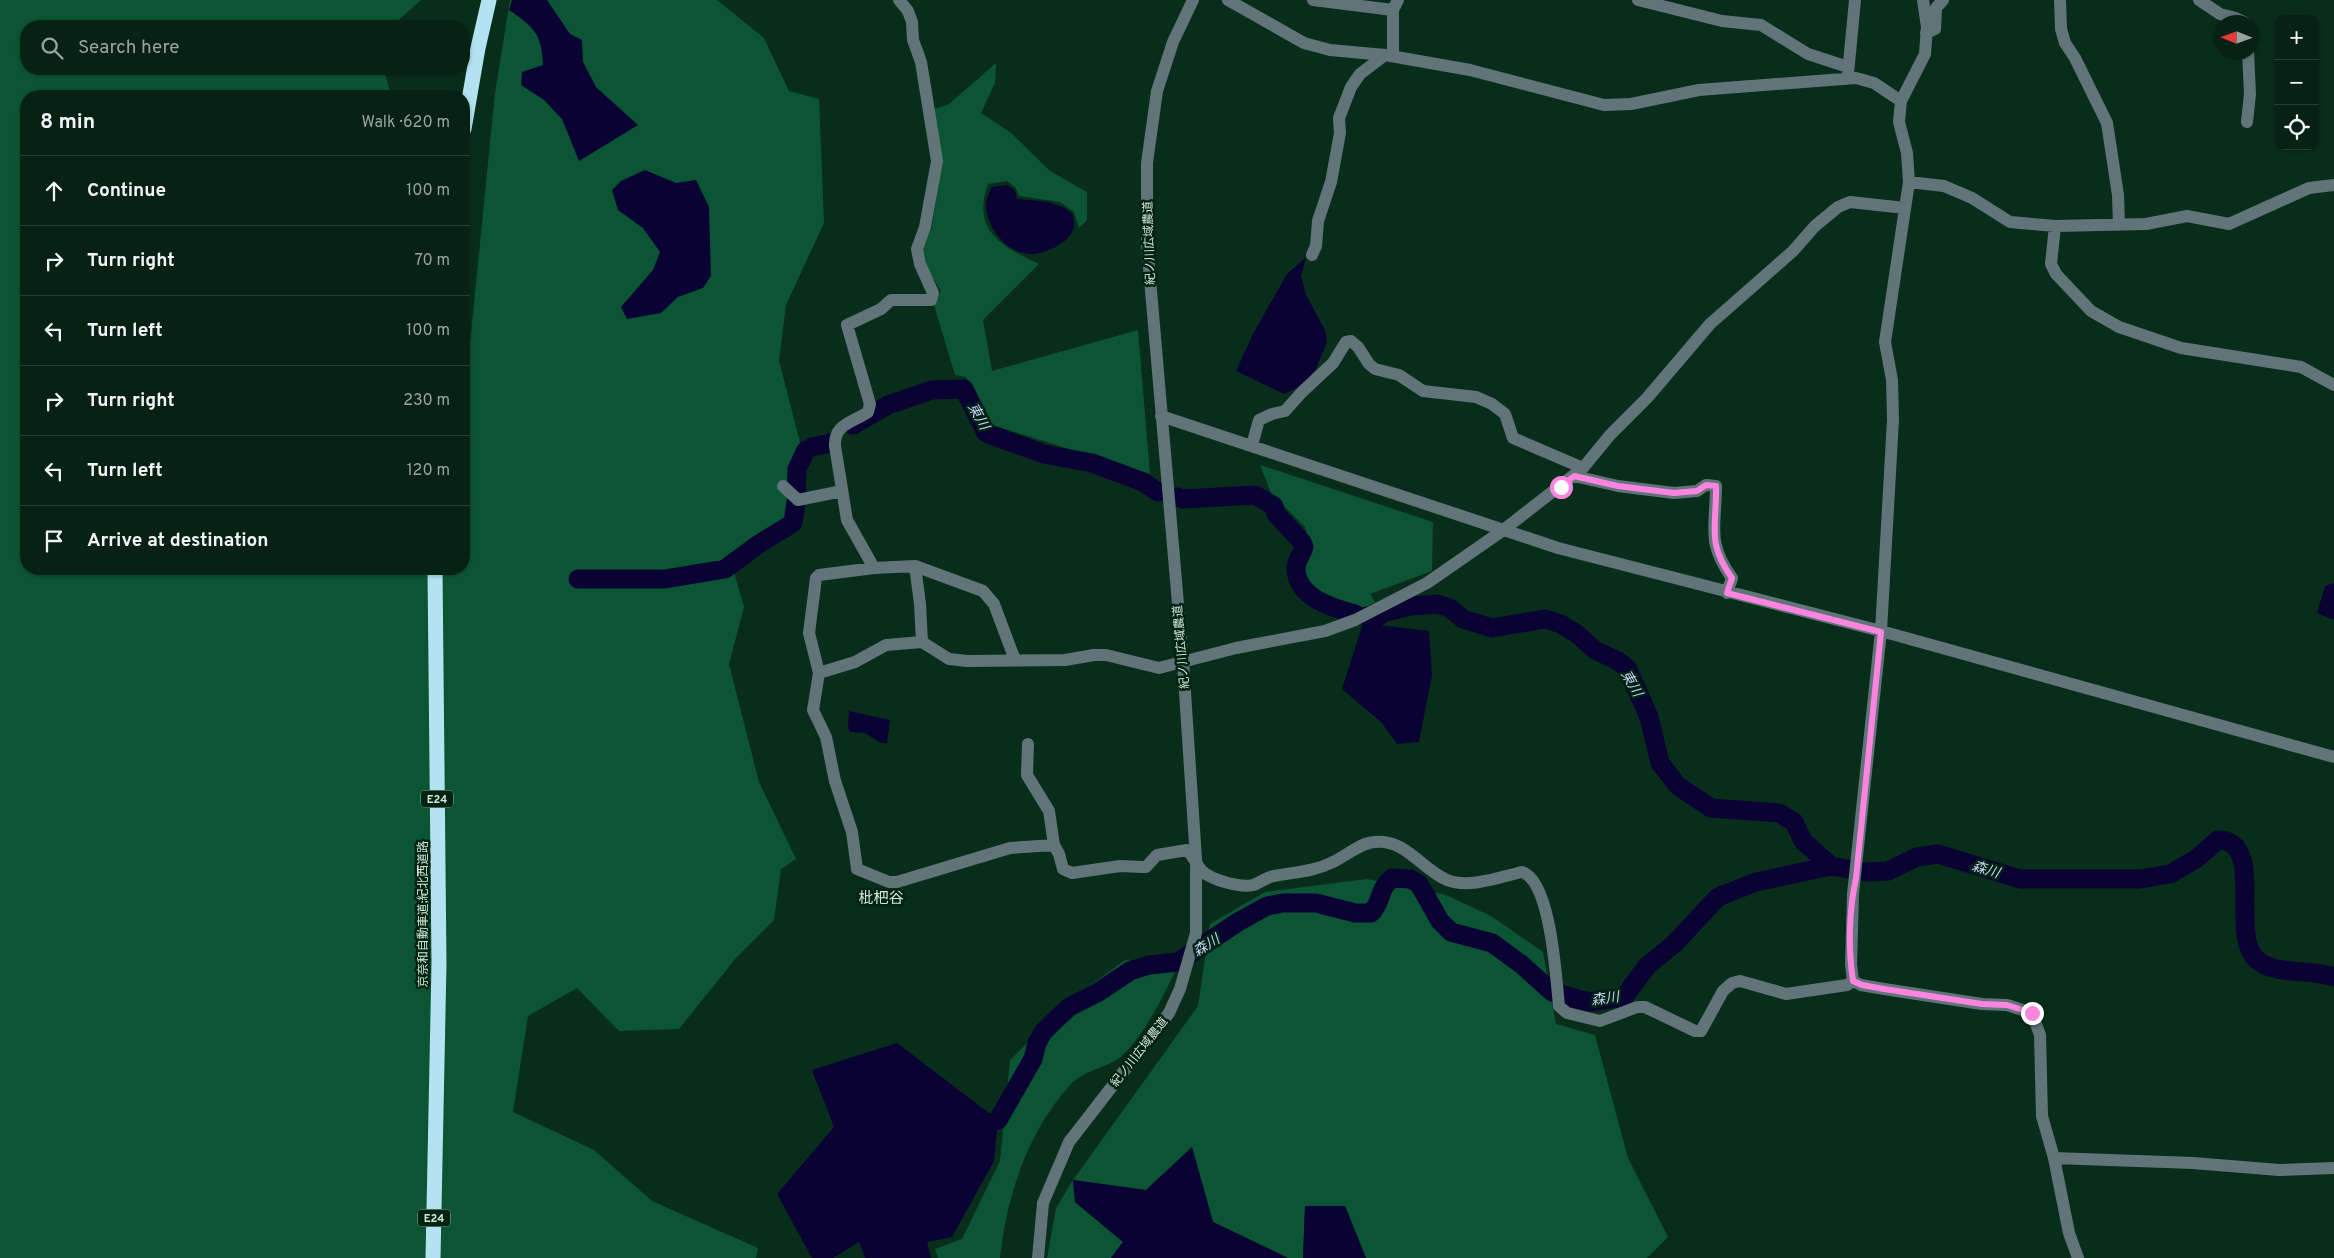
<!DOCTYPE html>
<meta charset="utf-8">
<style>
:root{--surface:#072214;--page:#152f22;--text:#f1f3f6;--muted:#98a4a0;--line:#283f34}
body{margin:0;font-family:Overpass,"Noto Sans JP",sans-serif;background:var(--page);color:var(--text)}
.controls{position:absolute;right:15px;top:15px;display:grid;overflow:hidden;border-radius:10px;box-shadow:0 1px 4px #0004}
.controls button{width:45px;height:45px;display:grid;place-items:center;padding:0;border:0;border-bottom:1px solid var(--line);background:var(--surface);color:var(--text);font:25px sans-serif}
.compass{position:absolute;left:2214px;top:15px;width:45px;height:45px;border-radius:50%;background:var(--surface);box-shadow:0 1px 4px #0004;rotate:271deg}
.stop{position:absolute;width:15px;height:15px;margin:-11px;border:4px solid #fe85df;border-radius:50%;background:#fff}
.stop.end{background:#fe85df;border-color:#fff;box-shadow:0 1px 5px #0008}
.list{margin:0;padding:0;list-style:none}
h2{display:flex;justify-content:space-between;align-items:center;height:65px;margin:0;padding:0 20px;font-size:21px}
h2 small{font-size:16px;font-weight:400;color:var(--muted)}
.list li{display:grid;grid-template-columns:32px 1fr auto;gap:15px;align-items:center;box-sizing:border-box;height:70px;padding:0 20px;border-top:1px solid var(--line)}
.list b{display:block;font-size:19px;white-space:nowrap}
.list em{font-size:16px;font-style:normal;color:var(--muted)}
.icon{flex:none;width:28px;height:28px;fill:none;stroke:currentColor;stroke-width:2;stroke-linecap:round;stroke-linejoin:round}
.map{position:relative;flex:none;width:2334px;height:1258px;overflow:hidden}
.search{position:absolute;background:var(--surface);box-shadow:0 1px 4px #0004;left:20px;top:20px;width:450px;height:55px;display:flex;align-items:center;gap:12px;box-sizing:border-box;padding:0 18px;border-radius:20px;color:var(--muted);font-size:19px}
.panel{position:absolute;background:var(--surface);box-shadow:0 1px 4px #0004;left:20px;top:90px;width:450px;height:485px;border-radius:20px}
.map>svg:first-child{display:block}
</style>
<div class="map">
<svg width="2334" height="1258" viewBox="0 0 2334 1258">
<rect width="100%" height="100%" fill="#092d1b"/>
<path fill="#0c5534" d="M0,0H421L392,26H26V69H384L391,96H26V569H464V404L495,93L510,0H717L764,38L789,91L819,99L824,223L786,305L779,361L801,446L793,507L782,541L760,549L733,569L744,607L729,664L759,782L796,859L781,869L774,920L736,958L679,1029L619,1031L577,988L528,1016L513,1112L594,1150L652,1201L758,1248L756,1258H0Z
M996,63L995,83L981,113L1010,132L1050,171L1087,192V220L1079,228L1074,212L1060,202L1019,196L1015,187L1007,181L988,184C971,231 1003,247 1039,264L983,320L992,371L1138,330L1150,474L992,425L966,377L955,375L934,305L941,291L928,270L923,249L932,227L942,163L934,109L949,104Z
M1260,465L1433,522L1432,571L1370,594L1375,602L1362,609C1326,599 1288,594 1310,547L1305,527L1271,493Z
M1367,879L1446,895L1491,916L1543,952L1556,1024L1595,1035L1628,1158L1668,1237L1647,1258H1366L1345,1206H1305L1303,1258H1288L1213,1222L1192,1148L1146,1190L1073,1180L1075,1202L1123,1242L1111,1258H1047L1056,1208L1073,1180L1198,1006L1210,924L1265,892Z
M1125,960L1177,968C1162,998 1147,1031 1123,1055C1109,1068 1083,1070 1070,1085C1027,1133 1007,1195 1000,1258H938L935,1249L962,1239L1000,1161L1010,1060L1072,999Z"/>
<path fill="#090233" d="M512,0H547L570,34L582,40L583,62L596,87L638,125L579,161L562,119L544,100L521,85L522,72L543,65C542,34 534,27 509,10Z
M645,170L676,183L696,180L709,207L711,276L703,288L678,297L661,313L627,319L621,307L653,270L660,252L643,228L618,210L612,190L621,181Z
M1007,185L1015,190L1017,199C1037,201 1055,200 1072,213C1073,216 1074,221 1074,224C1074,242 1044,255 1029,254C1004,252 985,225 986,201C987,197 990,191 992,187Z
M1306,257L1301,276L1306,295L1325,330L1327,342L1315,371L1303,385L1284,394L1236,371L1254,332L1287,274Z
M2334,583V620L2317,613L2325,586Z
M1363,623L1429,631L1432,675L1419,742L1397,744L1381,722L1342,689Z
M849,711L890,720L887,743H881L865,733L850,732L848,728Z
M897,1043L998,1120L994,1161L952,1237L927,1242L931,1258H865L859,1242L833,1258H812L777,1194L834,1127L812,1070Z
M1192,1147L1213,1222L1288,1258H1111L1123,1242L1075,1202L1073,1180L1146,1190Z
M1305,1206H1345L1366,1258H1303Z"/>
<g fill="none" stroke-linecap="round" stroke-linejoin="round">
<path stroke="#090233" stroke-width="19" d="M853,425L888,405L932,390L964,389L986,433L1044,454L1092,463L1143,482L1158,492
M812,447L831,443
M796,497L797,469L806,450
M1178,497L1183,499L1255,495L1274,506L1276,514L1302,542L1304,547C1302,555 1296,560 1296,569C1297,598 1333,608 1355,614
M578,579H665L725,569L759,544L793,523L796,502
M1366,616L1376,618L1383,613L1410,606L1437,604L1450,608L1463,619L1492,628L1545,619L1561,624L1577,634L1595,650L1618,661L1627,668L1649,717L1660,763L1678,786L1711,808L1779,813L1794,822L1803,841L1831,866
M975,1129L998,1120L1033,1059L1037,1043L1043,1032L1069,1007L1097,993L1130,971L1149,965L1178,962L1238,922L1267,906L1283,903H1316L1355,913H1371C1383,901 1377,891 1392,878L1410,879L1419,884L1440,921L1451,932L1492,943L1521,964L1552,992L1589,1002L1624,997L1647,966L1674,944L1718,897L1756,882L1831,866L1866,872L1888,871L1917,857L1938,854L2020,879H2140L2170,874L2196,859L2218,840C2267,841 2228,935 2257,960C2276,976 2309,968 2334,977"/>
<path stroke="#61747a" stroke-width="12" d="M1228,0L1304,43L1330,50L1385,55L1470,70L1604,105L1631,104L1699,90L1856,78L1874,83L1901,101
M1313,0L1393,10L1398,0
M1638,0L1722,21L1761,25L1808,54L1848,67
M2060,0L2061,29L2065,43L2075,58L2107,123L2118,195L2119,225
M2199,0L2220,14L2236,18L2244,22
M1926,33L1935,29L1936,8L1943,0
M1393,56V10
M1848,74L1855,0
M2247,122L2250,94L2248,52
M1909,182L1944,186L1972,198L2010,222L2055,226L2146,224L2187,216L2229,224L2309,188L2334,185
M2055,226L2051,264L2056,274L2091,311L2119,327L2181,348L2301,367L2334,385
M1312,255L1316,246L1318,221L1331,182L1340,133L1339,118L1351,87L1360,74L1385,55
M1161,416L1558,548L1881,631L2334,757
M1252,445L1259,420L1272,414L1285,411L1302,392L1333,363L1346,342L1351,341L1358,347L1369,364L1375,369L1399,375L1423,391L1476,397L1492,404L1505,414L1513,438L1583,468
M1574,476L1618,486L1674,493L1697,491L1706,485L1716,486C1716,526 1706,542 1732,578L1727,593
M783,486L798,500L842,491
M915,566L920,604L922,642
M874,568L847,520L835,446C834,424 852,423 868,412L870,404L847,325L881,309L891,300H931L933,293L920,264L917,249L925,227L937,161L921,62L913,40L912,22L908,11L899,0
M1015,660L994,604L983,591L915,566L874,568L819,575L816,578L809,633L819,673L813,710L826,737L835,781L852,832L857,869L889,882H897L1010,848L1054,845L1059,854L1063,869L1072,873L1120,866L1142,867H1146L1157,855L1187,850C1194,857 1197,866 1202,871C1211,880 1241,888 1253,885C1260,883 1266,877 1274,876C1295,872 1313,872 1333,862C1346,856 1360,843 1374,842C1405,838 1421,869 1447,880C1469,889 1500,877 1522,872C1551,881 1556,978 1559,1006L1567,1013L1600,1021L1637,1007H1645L1695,1031H1701L1723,991L1732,983L1740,981L1786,994L1847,985L1853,981
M819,673L855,662L886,645L922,642L949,659L967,661L1065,660L1094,655H1106L1159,668L1236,648L1325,631L1355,620L1427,583L1502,531L1583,468L1610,435L1647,398L1710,324L1793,251L1815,226L1838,207L1850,202L1905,208
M1028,744L1027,775L1049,811L1054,845
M1853,981L1851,964L1853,894L1881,631L1893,420L1892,380L1885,342L1909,182L1907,153L1899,122L1901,101L1925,54L1927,27L1923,0
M1853,981L1861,985L1884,989L1982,1004L2007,1005L2032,1013L2040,1035L2042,1116L2054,1158L2069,1233L2078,1258
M2054,1158L2193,1163L2279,1170L2334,1168
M1038,1258L1043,1203L1069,1142L1169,1013L1180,989L1196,933V859L1183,662L1147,244V163L1157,91L1173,42L1193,0"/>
<path stroke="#b3e3f1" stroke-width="15" d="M464,129L478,48L489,0
M433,1258L439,964L435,569"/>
</g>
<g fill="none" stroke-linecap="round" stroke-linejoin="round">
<path stroke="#fe85df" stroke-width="6" d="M1561,487L1574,476L1618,486L1674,493L1697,491L1706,485L1716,486C1717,526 1706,542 1732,578L1727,593L1881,632L1856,878C1849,910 1848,948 1853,981L1862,985L1884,989L1982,1004L2007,1005L2032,1013"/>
</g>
<g text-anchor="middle" stroke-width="5" stroke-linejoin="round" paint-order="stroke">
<g fill="#002312" stroke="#94ac9e" stroke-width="1">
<rect x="421" y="790.5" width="32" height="17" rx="4"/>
<rect x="418" y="1209.5" width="32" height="17" rx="4"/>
</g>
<g font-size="11" font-weight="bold" fill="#d3e6da">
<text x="437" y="803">E24</text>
<text x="434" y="1222">E24</text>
</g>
<g font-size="12" fill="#d3e6da" stroke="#002312">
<text transform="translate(1149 243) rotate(-92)" y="4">紀ノ川広域農道</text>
<text transform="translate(1181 647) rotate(-95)" y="4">紀ノ川広域農道</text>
<text transform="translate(423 914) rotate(-90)" y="4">京奈和自動車道;紀北西道路</text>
<text transform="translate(1139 1052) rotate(-52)" y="4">紀ノ川広域農道</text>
</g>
<g font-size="14" font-style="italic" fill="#c9d0f9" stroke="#002312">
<text transform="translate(979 416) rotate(61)" y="5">東川</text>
<text transform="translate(1632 683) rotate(60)" y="5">東川</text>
<text transform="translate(1986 869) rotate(17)" y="5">森川</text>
<text transform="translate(1206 945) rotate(-32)" y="5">森川</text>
<text transform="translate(1605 998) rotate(-8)" y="5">森川</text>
</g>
<g font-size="15" fill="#d3e6da" stroke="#002312">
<text x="881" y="903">枇杷谷</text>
</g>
</g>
</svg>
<div class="controls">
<button>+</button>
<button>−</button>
<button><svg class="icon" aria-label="locate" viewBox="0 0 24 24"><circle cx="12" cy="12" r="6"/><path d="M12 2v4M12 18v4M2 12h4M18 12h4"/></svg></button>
</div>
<svg class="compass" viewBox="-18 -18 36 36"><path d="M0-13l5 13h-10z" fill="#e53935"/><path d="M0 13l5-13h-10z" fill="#98a4a0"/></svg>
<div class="stop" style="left:1561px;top:487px"></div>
<div class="stop end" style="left:2032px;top:1013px"></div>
<div class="search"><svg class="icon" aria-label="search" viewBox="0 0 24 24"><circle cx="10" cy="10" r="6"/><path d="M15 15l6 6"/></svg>Search here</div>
<section class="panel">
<h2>8 min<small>Walk · 620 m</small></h2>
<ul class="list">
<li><svg class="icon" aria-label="ahead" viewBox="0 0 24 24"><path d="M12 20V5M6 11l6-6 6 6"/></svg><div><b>Continue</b></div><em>100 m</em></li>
<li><svg class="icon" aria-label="right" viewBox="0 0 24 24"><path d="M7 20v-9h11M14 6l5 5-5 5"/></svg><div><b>Turn right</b></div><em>70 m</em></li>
<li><svg class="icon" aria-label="left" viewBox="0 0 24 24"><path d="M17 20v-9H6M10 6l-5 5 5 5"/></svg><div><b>Turn left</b></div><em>100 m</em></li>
<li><svg class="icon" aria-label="right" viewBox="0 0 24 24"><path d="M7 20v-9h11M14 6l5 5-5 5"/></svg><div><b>Turn right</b></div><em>230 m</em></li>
<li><svg class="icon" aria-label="left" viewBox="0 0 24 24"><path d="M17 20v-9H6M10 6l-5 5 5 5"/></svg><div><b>Turn left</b></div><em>120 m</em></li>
<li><svg class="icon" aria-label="arrive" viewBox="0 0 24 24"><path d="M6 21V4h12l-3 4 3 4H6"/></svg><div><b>Arrive at destination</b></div></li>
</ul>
</section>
</div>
